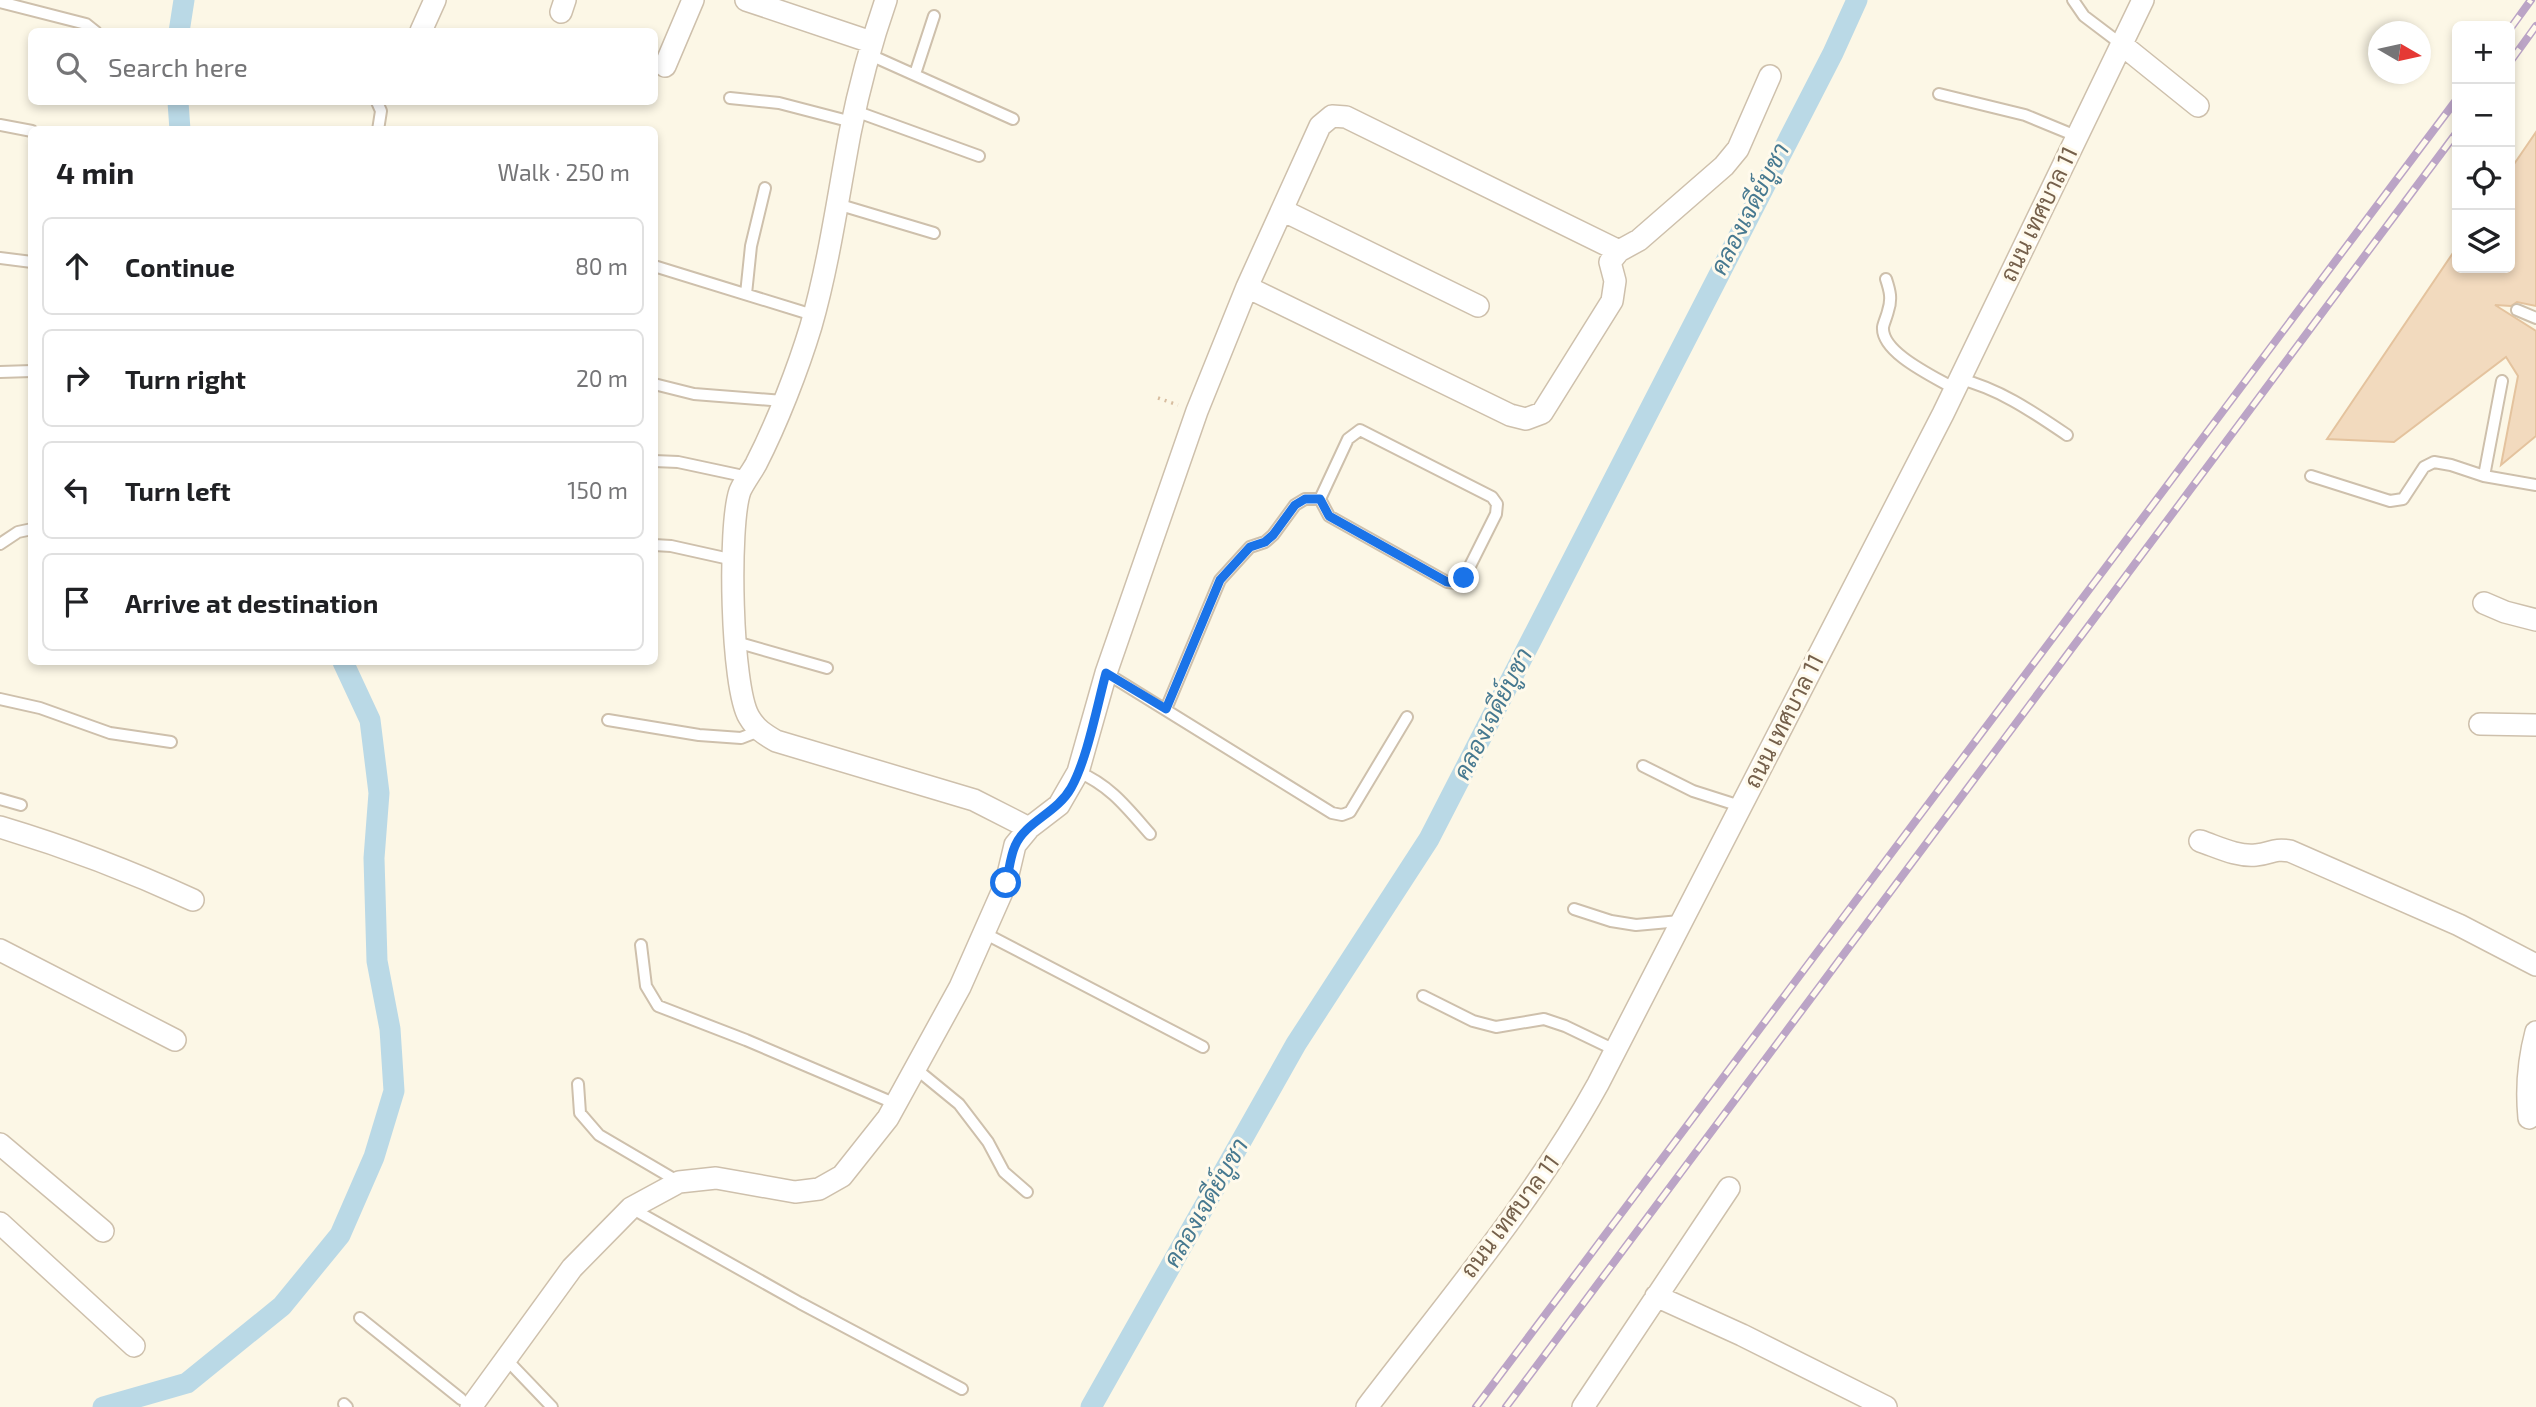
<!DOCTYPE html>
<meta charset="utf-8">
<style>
:root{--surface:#fff;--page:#f6f6f6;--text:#202124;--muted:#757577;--line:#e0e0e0}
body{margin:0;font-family:"Exo 2",Sarabun,sans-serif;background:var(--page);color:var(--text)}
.controls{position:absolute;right:21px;top:21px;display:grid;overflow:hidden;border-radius:10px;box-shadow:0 4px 10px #0003}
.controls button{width:63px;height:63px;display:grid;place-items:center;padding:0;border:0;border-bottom:2px solid var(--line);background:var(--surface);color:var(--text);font:35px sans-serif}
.compass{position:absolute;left:2368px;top:21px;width:63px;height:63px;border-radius:50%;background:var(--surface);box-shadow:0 4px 10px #0003;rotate:99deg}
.stop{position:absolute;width:21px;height:21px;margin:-16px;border:5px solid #1a73e8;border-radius:50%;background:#fff}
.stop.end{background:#1a73e8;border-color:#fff;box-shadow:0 2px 7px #0008}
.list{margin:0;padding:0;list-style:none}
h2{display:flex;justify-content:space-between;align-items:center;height:91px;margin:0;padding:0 28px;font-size:30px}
h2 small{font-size:23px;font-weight:400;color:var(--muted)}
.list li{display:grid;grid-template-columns:46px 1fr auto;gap:21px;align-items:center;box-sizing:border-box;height:98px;margin:0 14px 14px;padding:0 14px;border:2px solid var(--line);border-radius:10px}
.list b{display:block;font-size:26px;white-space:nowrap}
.list em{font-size:23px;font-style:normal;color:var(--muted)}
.icon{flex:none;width:38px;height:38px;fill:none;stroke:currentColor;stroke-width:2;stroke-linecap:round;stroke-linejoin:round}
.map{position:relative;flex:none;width:2536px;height:1407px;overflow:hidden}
.search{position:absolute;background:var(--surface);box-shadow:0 4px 10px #0003;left:28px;top:28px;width:630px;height:77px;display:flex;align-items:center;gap:18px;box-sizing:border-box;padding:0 24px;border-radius:10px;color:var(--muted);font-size:26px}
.panel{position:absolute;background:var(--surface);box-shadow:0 4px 10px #0003;left:28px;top:126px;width:630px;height:539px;border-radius:10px}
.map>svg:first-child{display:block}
</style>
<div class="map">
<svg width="2536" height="1407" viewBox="0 0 2536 1407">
<rect width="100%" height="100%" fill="#fcf7e6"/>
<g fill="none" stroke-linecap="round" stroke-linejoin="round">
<path stroke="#bad9e6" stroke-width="21" d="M179,32L184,0
M178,102L180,130
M103,1407L187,1383L282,1306L340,1235L374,1157L394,1091L390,1029L377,961L374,858L379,793L370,720L343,662
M1091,1407L1296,1044L1429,839L1833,53L1857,0"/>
</g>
<path fill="#f2dabe" stroke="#e4c39e" stroke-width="2" d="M2536,132V306L2517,302L2511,306L2495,305L2536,331V436L2501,465L2518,376L2506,357L2394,442L2327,439L2457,247V268H2510V170Z"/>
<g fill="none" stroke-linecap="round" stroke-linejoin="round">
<defs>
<path id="lane" d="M2073,0L2084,16L2121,44
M0,2L86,24L96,32
M868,54L1013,119
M915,74L934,16
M1939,94L2025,115L2076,136
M730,98L779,103L852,122
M377,102L381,111L378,130
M855,111L979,156
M0,125L32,131
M837,204L934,233
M0,258L32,262
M654,266L813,315
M1886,279C1890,291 1892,299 1888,311C1887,316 1884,322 1883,327C1881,353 1935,377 1955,389
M746,294L751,246L765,188
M2517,310L2536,318
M0,372L32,371
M1960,379C2000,389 2033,412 2067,435
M654,384L694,394L783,401
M654,461L678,462L748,477
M2311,476L2390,501L2403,499L2424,467L2434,462L2451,465L2484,476L2536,485
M2484,476L2502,381
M0,544L18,532L32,529
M654,545L671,546L734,560
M736,642L827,668
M1106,673L1332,813L1342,815L1350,812L1407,717
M0,699L40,708L110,733L171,742
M1166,709L1220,580L1250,547L1265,542L1273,535L1295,505L1305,499H1320L1329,516L1447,582L1457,583L1464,578L1496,514L1497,504L1492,497L1360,430L1348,439L1320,499
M608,720L699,735L741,738L759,731
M1643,766L1693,791L1740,806
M1078,772C1110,785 1128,809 1150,834
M0,799L21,805
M1574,909L1611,921L1636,925L1680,921
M984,933L1203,1047
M641,945L646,986L658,1006L746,1040L896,1104
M1423,996L1473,1021L1496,1027L1544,1019L1565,1026L1615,1050
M915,1068L959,1104L988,1142L1004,1172L1027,1192
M578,1084L580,1113L599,1135L679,1182
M631,1208L800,1303L962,1389
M360,1318L461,1399
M506,1359L552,1407
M344,1404L347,1407"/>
<path id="street" d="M746,0L871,42
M561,12L565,0
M421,31L435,0
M2121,44L2198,106
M665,66L693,0
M1282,210L1478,306
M1247,287L1510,415L1526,419L1542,413L1612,301L1615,281L1610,262L1619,251
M2484,603L2505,612L2536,620
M2480,724L2536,725
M0,827C67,847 130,871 193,900
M1029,828L1059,805L1078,772L1106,673L1197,411L1247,287L1320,126L1332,116L1346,117L1619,251L1639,240L1724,166L1738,149L1770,76
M2200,841C2218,847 2237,857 2256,855C2271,854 2273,848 2290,851L2459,925L2536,965
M0,950L175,1040
M2529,1118C2526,1087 2528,1062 2536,1032
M0,1144L103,1231
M0,1223L134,1346
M1656,1296L1742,1335L1886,1407
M471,1407L572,1268L631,1208L679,1182L716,1178L795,1192L819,1189L842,1176L888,1118L960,987L1006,883L1015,845L1029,828L974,800L776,741C764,734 756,729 749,717C731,687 728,525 740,491C744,482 751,473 756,464C777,423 798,369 811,326C829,263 838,197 850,133C859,88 871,43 886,0
M1367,1407C1447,1302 1534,1200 1598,1084L1943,414L2143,0
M1583,1407L1729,1188"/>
</defs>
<use href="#lane" stroke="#cec0ac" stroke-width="14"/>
<use href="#street" stroke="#cec0ac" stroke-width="24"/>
<path stroke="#d7bda0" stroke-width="3.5" stroke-dasharray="2 5" stroke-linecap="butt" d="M1158,398L1178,405"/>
<use href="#lane" stroke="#fff" stroke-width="10"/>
<use href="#street" stroke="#fff" stroke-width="21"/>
<defs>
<path id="rail" d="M2510,29L2531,0
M2510,62L2536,26
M1476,1407L2457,99
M1506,1407L2457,132"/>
</defs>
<use href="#rail" stroke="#bba4c6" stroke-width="8"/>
<use href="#rail" stroke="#fffaec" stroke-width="5" stroke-dasharray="16" stroke-linecap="butt"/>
</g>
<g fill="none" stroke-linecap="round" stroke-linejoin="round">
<path stroke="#1a73e8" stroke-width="9" d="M1006,883C1009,872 1010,857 1015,846C1025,822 1057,813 1071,788C1087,760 1097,706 1106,673L1166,709L1220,580L1250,547L1265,542L1273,535L1295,505L1305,499H1320L1329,516L1447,582L1457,583L1464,578"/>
</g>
<g text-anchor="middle" stroke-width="6" stroke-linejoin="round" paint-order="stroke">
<g font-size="23" fill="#75604b" stroke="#fffaec">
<text transform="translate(2039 214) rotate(-64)" y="8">ถนน เทศบาล 11</text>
<text transform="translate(1784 721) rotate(-63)" y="8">ถนน เทศบาล 11</text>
<text transform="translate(1510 1216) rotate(-53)" y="8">ถนน เทศบาล 11</text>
</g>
<g font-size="24" font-style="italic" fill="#477990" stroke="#fffaec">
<text transform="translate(1750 209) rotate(-63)" y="8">คลองเจดีย์บูชา</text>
<text transform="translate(1493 714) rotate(-63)" y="8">คลองเจดีย์บูชา</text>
<text transform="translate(1206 1203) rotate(-60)" y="8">คลองเจดีย์บูชา</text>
</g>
</g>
</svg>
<div class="controls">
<button>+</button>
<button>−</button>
<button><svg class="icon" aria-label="locate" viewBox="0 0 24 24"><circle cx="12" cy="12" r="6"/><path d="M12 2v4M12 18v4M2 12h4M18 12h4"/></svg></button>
<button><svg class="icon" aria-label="layers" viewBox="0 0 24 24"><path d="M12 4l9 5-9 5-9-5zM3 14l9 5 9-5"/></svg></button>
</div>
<svg class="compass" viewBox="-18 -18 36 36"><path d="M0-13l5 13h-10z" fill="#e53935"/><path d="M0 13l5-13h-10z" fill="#757577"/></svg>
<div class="stop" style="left:1006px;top:883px"></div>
<div class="stop end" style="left:1464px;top:578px"></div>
<div class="search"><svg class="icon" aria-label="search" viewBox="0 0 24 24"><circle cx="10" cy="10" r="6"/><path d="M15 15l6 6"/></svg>Search here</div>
<section class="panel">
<h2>4 min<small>Walk · 250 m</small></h2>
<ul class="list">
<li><svg class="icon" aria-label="ahead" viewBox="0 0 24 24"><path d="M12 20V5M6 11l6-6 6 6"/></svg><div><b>Continue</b></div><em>80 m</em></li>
<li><svg class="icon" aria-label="right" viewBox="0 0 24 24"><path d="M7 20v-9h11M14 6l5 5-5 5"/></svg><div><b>Turn right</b></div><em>20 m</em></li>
<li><svg class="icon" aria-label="left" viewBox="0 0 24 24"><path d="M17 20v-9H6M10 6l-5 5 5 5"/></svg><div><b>Turn left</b></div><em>150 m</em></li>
<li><svg class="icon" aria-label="arrive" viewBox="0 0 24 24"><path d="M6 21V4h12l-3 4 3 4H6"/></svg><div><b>Arrive at destination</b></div></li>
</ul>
</section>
</div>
